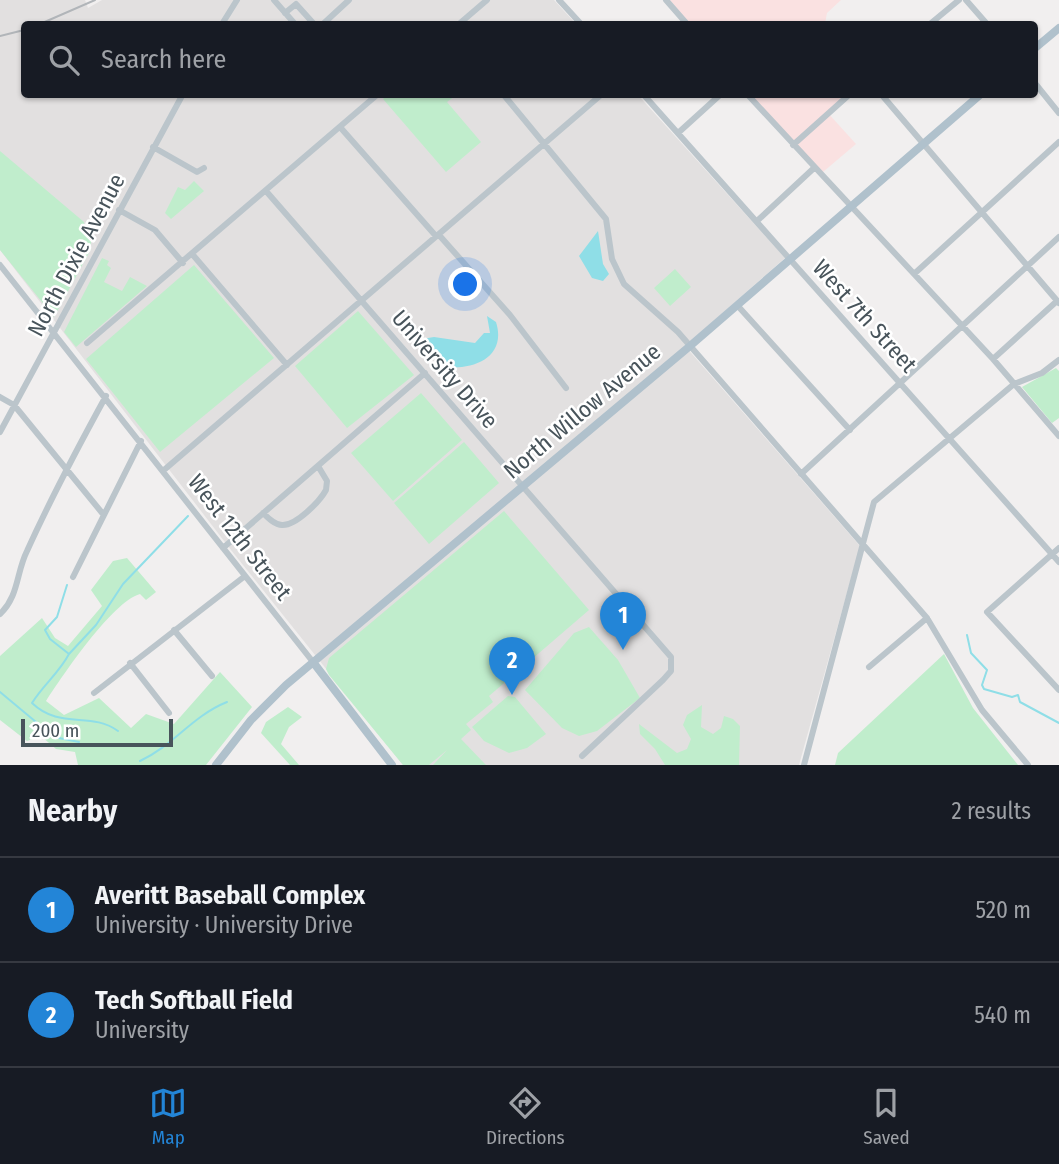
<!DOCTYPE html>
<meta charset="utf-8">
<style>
:root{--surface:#171b24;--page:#242831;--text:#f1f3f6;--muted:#9ea1a6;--line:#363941;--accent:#2385d7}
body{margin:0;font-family:"Fira Sans Condensed",sans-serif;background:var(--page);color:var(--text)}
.scale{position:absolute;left:21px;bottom:18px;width:152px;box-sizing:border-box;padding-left:7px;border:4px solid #48545b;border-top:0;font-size:19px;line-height:24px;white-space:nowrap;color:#48545b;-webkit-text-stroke:5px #fff;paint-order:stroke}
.you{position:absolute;left:466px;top:285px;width:24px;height:24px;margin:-18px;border:5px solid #fff;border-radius:50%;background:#1a73e8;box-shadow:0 0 0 10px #1a73e833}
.badge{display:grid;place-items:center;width:46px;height:46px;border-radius:50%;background:var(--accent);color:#fff;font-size:23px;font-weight:700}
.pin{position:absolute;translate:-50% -58px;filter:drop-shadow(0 2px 4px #0008)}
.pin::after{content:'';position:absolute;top:37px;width:24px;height:21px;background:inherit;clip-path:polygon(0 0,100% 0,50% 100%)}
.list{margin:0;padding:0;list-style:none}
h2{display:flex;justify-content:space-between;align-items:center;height:91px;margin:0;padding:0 28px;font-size:30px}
h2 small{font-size:23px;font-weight:400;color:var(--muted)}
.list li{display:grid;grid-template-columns:46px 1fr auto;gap:21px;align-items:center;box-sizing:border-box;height:105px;padding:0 28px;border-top:2px solid var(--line)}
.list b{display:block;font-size:26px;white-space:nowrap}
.list p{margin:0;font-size:23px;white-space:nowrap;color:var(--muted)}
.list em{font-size:23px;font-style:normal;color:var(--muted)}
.icon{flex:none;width:38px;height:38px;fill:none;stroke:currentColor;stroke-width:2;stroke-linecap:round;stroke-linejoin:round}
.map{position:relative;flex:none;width:1059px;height:765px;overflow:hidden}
.search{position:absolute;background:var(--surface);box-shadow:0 2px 5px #0004;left:21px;right:21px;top:21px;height:77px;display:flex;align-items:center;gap:18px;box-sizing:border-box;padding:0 24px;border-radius:7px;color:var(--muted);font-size:26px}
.sheet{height:301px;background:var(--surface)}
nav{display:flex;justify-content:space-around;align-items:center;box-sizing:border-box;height:98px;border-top:2px solid var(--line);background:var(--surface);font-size:19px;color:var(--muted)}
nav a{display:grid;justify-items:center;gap:4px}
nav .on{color:var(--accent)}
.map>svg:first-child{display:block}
</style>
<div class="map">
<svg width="1059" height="765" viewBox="0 0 1059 765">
<rect width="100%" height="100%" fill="#f1efef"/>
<path fill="#e2e0e0" d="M0,0H85L88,8L102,0H554L576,24H24V94L638,95L785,258L685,346L860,546L799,765H403L231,550L0,250Z"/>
<path fill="#fae1e1" d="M670,0H841L827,13L825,24H690Z
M750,95H846L827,112L856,144L823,172Z"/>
<path fill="#c0edcc" d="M388,95H456L447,102L481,142L446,172L383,99Z
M0,151L84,222L85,232L91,241V249L54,317L0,250Z
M194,181L204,191L171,219L165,213L178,187L185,190Z
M102,258L109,261L107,265L111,268L104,282L122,291L130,277L147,286L76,347L64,332Z
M194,265L274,358L160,452L86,359Z
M675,269L691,287L670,306L654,288Z
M358,311L414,375L347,428L295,366Z
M1056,368L1059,371V418L1052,423L1022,387Z
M421,393L462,440L393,501L351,453Z
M464,442L499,483L429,544L394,503Z
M504,511L589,610L489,696L493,702L466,724L471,730L461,739L486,765H433L447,750L429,765H403L329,675L326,669L329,658Z
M127,558L156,592L146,600L140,594C112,602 63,675 46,701L64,715L99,698L131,728L146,714L174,724L220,672L252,707L206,765H78L75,752L56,749L41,736L27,741L0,720V656L42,618L55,638L68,646L102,606L91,590L113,561Z
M589,627L618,660L640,698L597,731L579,736L562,728L525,690L574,633Z
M944,654L973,708L1018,765H835L838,753Z
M508,696L515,697L546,734L527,748L509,753L484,741L472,727Z
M702,705L701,727L713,734L721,728L724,716L733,719L740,726L739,765H665L655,749L640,734L639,724L677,753L687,749L691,739L683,725L687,715Z
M288,707L302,717L289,727L281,744L299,765H290L261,733L266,722Z"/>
<path fill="#8fdee7" d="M598,231L603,264L609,274L603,281L592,278L579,256Z
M487,316L496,322C507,357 474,370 446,367L422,339L434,337L475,343L484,333H490Z"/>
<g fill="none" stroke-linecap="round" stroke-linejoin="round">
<path stroke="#8fdee7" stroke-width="2" d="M67,585L57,617L45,630L50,639L69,654C59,673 43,685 32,703C60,730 91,711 118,731
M967,635L971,653L987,670L982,685L984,689L1012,697L1018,695L1020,702L1059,723
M69,654L96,625L123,584L188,516
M0,692L54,737L79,742
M140,761C173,746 192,716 227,702"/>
<path stroke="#bbc5cb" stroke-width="6" d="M274,0L295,24
M559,0L581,24
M666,0L687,24
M966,0L987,24
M285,13L296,4L314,24
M222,24L237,0
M323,24L349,0
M459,24L487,0
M930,24L959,0
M1034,82L1059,113
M503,94L606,219L612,259L624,284L678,332L927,618L982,710L1028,765
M643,94L1059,562
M747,94L993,359L1059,436
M881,94L1059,303
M340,127L435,235
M678,133L721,94
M793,145L850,94
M153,147L197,172L204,168
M266,191L671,657V671L663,680L582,756
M119,210L155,230L183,263
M757,221L814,168
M439,235L510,315L566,388
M193,255L287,365
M0,265L313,662
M914,274L1059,142
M737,305L850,430
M87,343L378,94
M993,359L1057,301
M0,397L14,405L103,514
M0,432L183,94
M164,470L602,94
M801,474L1059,237
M263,513C268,518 275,525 282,525C296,526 320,501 326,490L327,481L318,466
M223,548L425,373
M1059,548L987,612L1059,690
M73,577L141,441
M0,614C19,596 16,573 27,551C51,498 78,447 106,396
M174,630L212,676
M130,663L169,713
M869,667L927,618
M94,693L245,576
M804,765L874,502L1014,384L1042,373L1059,360"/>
<path stroke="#b0c1cc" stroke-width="8" d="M1034,49L1059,28
M313,662L392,765
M216,765L251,720L286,685L690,346L981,94"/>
<path stroke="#b1b5b9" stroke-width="2" d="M40,24L95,0
M0,36L24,30"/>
</g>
<g text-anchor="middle" stroke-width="5" stroke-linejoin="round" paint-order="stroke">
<g font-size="23" fill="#48545b" stroke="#fff">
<text transform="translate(76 255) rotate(-62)" y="8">North Dixie Avenue</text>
<text transform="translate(865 316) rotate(48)" y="8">West 7th Street</text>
<text transform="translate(445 369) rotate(49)" y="8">University Drive</text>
<text transform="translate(582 411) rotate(-40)" y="8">North Willow Avenue</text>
<text transform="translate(240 537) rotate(52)" y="8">West 12th Street</text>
</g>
</g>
</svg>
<div class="scale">200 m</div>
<div class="you"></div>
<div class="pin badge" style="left:623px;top:650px">1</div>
<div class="pin badge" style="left:512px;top:695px">2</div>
<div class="search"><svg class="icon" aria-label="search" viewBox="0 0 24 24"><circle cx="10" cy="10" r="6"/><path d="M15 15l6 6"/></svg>Search here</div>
</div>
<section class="sheet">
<h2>Nearby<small>2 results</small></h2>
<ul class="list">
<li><span class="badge">1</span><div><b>Averitt Baseball Complex</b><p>University · University Drive</p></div><em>520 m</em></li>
<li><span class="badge">2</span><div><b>Tech Softball Field</b><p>University</p></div><em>540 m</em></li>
</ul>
</section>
<nav>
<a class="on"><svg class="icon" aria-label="map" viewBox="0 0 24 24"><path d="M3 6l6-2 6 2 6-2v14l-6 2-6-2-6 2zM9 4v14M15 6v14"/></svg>Map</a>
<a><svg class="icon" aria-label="directions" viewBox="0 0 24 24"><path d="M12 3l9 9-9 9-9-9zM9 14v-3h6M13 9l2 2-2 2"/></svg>Directions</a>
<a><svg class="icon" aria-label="saved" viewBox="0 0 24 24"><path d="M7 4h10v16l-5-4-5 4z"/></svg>Saved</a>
</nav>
